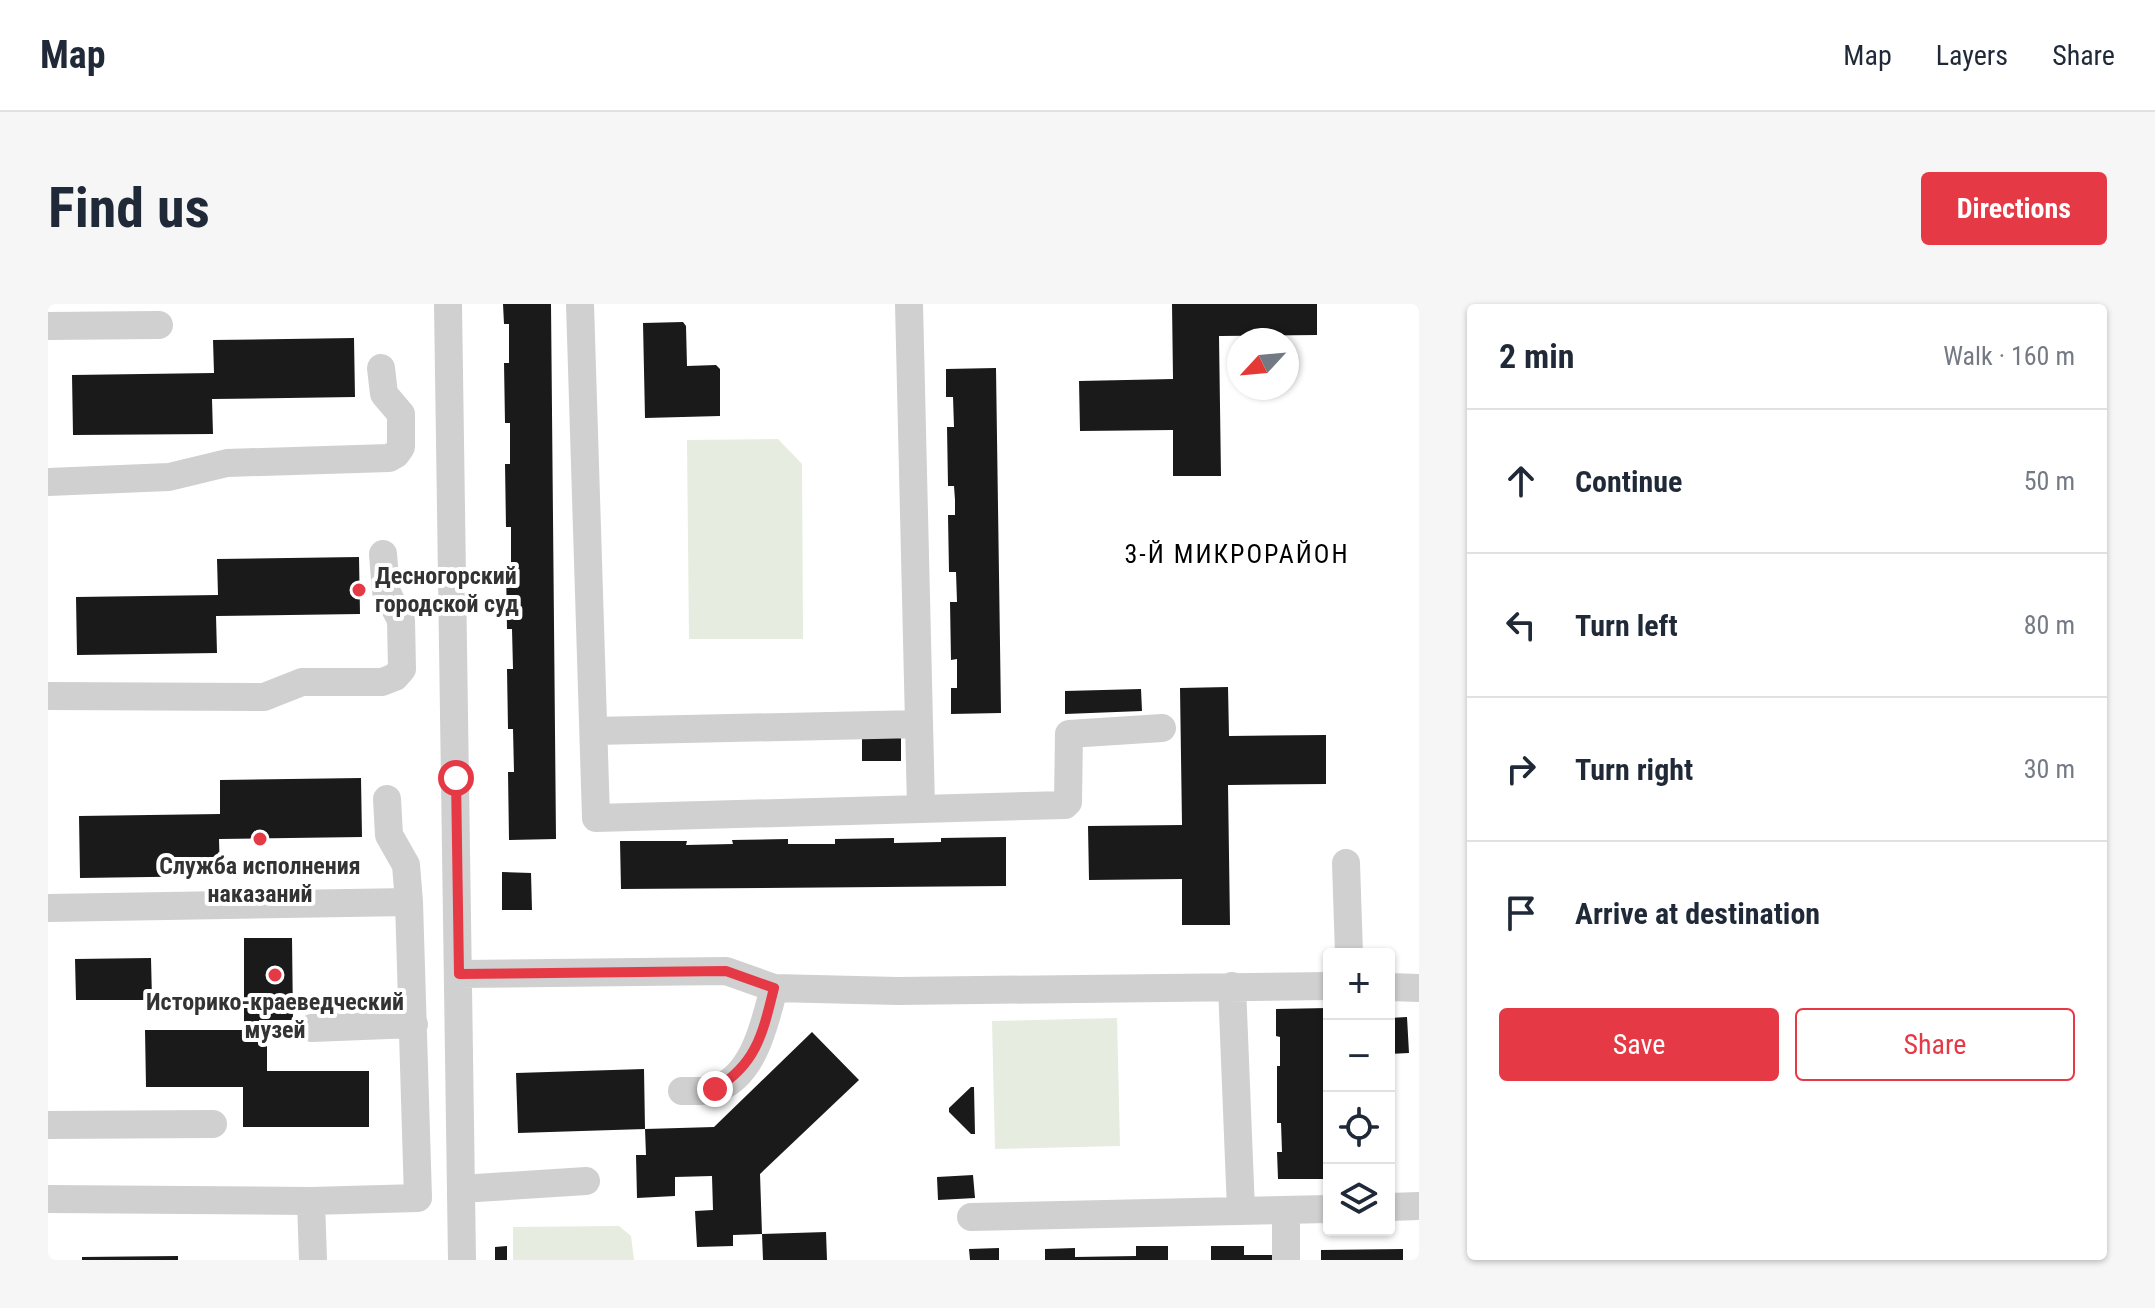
<!DOCTYPE html>
<meta charset="utf-8">
<style>
:root{--surface:#fff;--page:#f6f6f7;--text:#1f2937;--muted:#747a83;--line:#e0e1e3;--accent:#e63946}
body{margin:0;font-family:"Roboto Condensed",sans-serif;background:var(--page);color:var(--text)}
.controls{position:absolute;right:24px;bottom:24px;display:grid;overflow:hidden;border-radius:8px;box-shadow:0 2px 6px #0004}
.controls button{width:72px;height:72px;display:grid;place-items:center;padding:0;border:0;border-bottom:2px solid var(--line);background:var(--surface);color:var(--text);font:40px sans-serif}
.compass{position:absolute;left:1179px;top:24px;width:72px;height:72px;border-radius:50%;background:var(--surface);box-shadow:0 2px 6px #0004;rotate:244deg}
.stop{position:absolute;width:24px;height:24px;margin:-18px;border:6px solid #e63946;border-radius:50%;background:#fff}
.stop.end{background:#e63946;border-color:#fff;box-shadow:0 2px 8px #0008}
.list{margin:0;padding:0;list-style:none}
h2{display:flex;justify-content:space-between;align-items:center;height:104px;margin:0;padding:0 32px;font-size:34px}
h2 small{font-size:26px;font-weight:400;color:var(--muted)}
.list li{display:grid;grid-template-columns:52px 1fr auto;gap:24px;align-items:center;box-sizing:border-box;height:144px;padding:0 32px;border-top:2px solid var(--line)}
.list b{display:block;font-size:30px;white-space:nowrap}
.list em{font-size:26px;font-style:normal;color:var(--muted)}
.actions{display:flex;gap:16px;padding:24px 32px}
.actions a{flex:1;padding:18px 0;border:2px solid var(--accent);border-radius:8px;text-align:center;font-size:28px;color:var(--accent)}
.actions .main{background:var(--accent);color:#fff}
.icon{flex:none;width:44px;height:44px;fill:none;stroke:currentColor;stroke-width:2;stroke-linecap:round;stroke-linejoin:round}
.map{position:relative;flex:none;width:1371px;height:956px;overflow:hidden;border-radius:8px}
header{display:flex;align-items:center;gap:48px;box-sizing:border-box;height:112px;padding:0 40px;background:var(--surface);border-bottom:2px solid var(--line)}
header strong{font-size:38px}
nav{display:flex;gap:44px;margin-inline-start:auto;font-size:28px}
.intro{display:flex;align-items:center;justify-content:space-between;box-sizing:border-box;height:192px;padding:0 48px}
h1{margin:0;font-size:56px}
.button{padding:20px 36px;border-radius:8px;background:var(--accent);color:#fff;font-size:28px;font-weight:700}
main{display:flex;gap:48px;padding:0 48px}
aside{flex:1;background:var(--surface);border-radius:8px;box-shadow:0 2px 6px #0004}
.map>svg:first-child{display:block}
</style>
<header>
<strong>Map</strong>
<nav><a>Map</a><a>Layers</a><a>Share</a></nav>
</header>
<div class="intro"><h1>Find us</h1><a class="button">Directions</a></div>
<main>
<div class="map">
<svg width="1371" height="956" viewBox="0 0 1371 956">
<rect width="100%" height="100%" fill="#fff"/>
<path fill="#e6ecdf" d="M730,135L754,160L755,335H641L639,136Z
M1069,714L1072,842L947,845L944,717Z
M571,922L583,932L586,956H465V923Z"/>
<path fill="#1a1a1a" d="M455,0H503L508,535L461,536L460,468H466L465,425H460L459,365H465L464,325H459L458,263H463V223H458L457,160H462V119H457L456,59H461V20H456Z
M1124,0H1269V31L1171,32L1173,172H1125V126L1032,127L1031,77L1125,75Z
M635,18L638,22L639,62L668,61L672,65V112L597,114L595,19Z
M306,34L307,93L164,95L165,130L25,131L24,71L166,69L165,36Z
M948,64L953,409L903,410V384H909V355L903,356L902,298H909L908,268H901L900,211H907V196L906,182H900L899,123H906L905,93H898V65Z
M311,253L312,310L168,312L169,349L29,351L28,293L170,291L169,255Z
M1180,383L1181,432L1278,431V480L1180,481L1182,621H1134V575L1041,576L1040,522L1134,521L1132,384Z
M1093,385L1094,407L1017,410V387Z
M814,434H853V457H814Z
M313,474L314,533L171,535L172,572L32,574L31,512L172,510V476Z
M958,533V582L573,585L572,537H639L638,541L685,540L684,536L740,535V540H787V535L846,534V539L893,538V534Z
M454,568L483,569L484,606H454Z
M196,634H244L245,716H211V726H219V767H321V823H195V783H98L97,726H196Z
M103,654L104,696H28L27,655Z
M1280,704L1281,875H1230L1229,848H1234L1233,819H1229V762H1232V733L1228,732V705Z
M1359,713L1361,749L1341,750V714Z
M764,728L811,776L712,870L714,930L685,931V942L649,943L647,907L665,906L664,872L627,873V892L589,894L588,851H598L597,825L666,823Z
M596,765L597,825L470,829L468,769Z
M923,783H926L927,830H923L901,808V804Z
M925,871L927,894L890,896L889,873Z
M778,928L779,956H715L714,930Z
M459,942V956H447V943Z
M1088,942H1120V956H997V945L1027,944V953L1088,952Z
M1163,942H1196V951H1229V956H1163Z
M951,944V956H922L921,945Z
M1355,945V956H1273V946Z
M130,952V956H34V953Z"/>
<g fill="none" stroke-linecap="round" stroke-linejoin="round">
<path stroke="#d0d0d0" stroke-width="28" d="M400,0L414,956
M532,0L548,514L1017,501L1020,498L1021,430L1114,424
M861,0L873,503
M0,22L111,21
M0,178L121,173L179,159L341,154L348,150L353,143V110L336,90L333,64
M0,392L216,393L254,378H334L347,373L354,365L353,316L338,287L335,250
M546,427L871,420
M1298,559L1301,650
M0,604L361,598
M411,670L678,667L726,684L850,687L1281,682
M1184,682L1193,906
M1341,683L1371,684
M264,724L366,720
M634,787C644,787 657,788 667,785C706,773 717,718 726,684
M0,821L165,820
M413,885L538,877
M0,895L263,897L370,894L361,598L358,561L341,531L339,495
M263,897L265,956
M1341,903L1371,902
M1238,906V956
M923,913L1281,905"/>
</g>
<g fill="none" stroke-linecap="round" stroke-linejoin="round">
<path stroke="#e63946" stroke-width="10" d="M408,474L411,670L678,667L726,684C715,728 709,760 667,785"/>
</g>
<g fill="#e63946" stroke="#fff" stroke-width="3">
<circle cx="311" cy="286" r="8"/>
<circle cx="212" cy="535" r="8"/>
<circle cx="227" cy="671" r="8"/>
</g>
<g text-anchor="middle" stroke-width="8" stroke-linejoin="round" paint-order="stroke">
<g font-size="24" font-weight="bold" fill="#333" stroke="#fff">
<text x="327" y="280" text-anchor="start">Десногорский<tspan x="327" dy="28">городской суд</tspan></text>
<text x="212" y="570">Служба исполнения<tspan x="212" dy="28">наказаний</tspan></text>
<text x="227" y="706">Историко-краеведческий<tspan x="227" dy="28">музей</tspan></text>
</g>
<g font-size="26" letter-spacing="2" fill="#000" stroke="#fff">
<text x="1189" y="259">3-Й МИКРОРАЙОН</text>
</g>
</g>
</svg>
<div class="controls">
<button>+</button>
<button>−</button>
<button><svg class="icon" aria-label="locate" viewBox="0 0 24 24"><circle cx="12" cy="12" r="6"/><path d="M12 2v4M12 18v4M2 12h4M18 12h4"/></svg></button>
<button><svg class="icon" aria-label="layers" viewBox="0 0 24 24"><path d="M12 4l9 5-9 5-9-5zM3 14l9 5 9-5"/></svg></button>
</div>
<svg class="compass" viewBox="-18 -18 36 36"><path d="M0-13l5 13h-10z" fill="#e53935"/><path d="M0 13l5-13h-10z" fill="#747a83"/></svg>
<div class="stop" style="left:408px;top:474px"></div>
<div class="stop end" style="left:667px;top:785px"></div>
</div>
<aside>
<h2>2 min<small>Walk · 160 m</small></h2>
<ul class="list">
<li><svg class="icon" aria-label="ahead" viewBox="0 0 24 24"><path d="M12 20V5M6 11l6-6 6 6"/></svg><div><b>Continue</b></div><em>50 m</em></li>
<li><svg class="icon" aria-label="left" viewBox="0 0 24 24"><path d="M17 20v-9H6M10 6l-5 5 5 5"/></svg><div><b>Turn left</b></div><em>80 m</em></li>
<li><svg class="icon" aria-label="right" viewBox="0 0 24 24"><path d="M7 20v-9h11M14 6l5 5-5 5"/></svg><div><b>Turn right</b></div><em>30 m</em></li>
<li><svg class="icon" aria-label="arrive" viewBox="0 0 24 24"><path d="M6 21V4h12l-3 4 3 4H6"/></svg><div><b>Arrive at destination</b></div></li>
</ul>
<div class="actions"><a class="main">Save</a><a>Share</a></div>
</aside>
</main>
